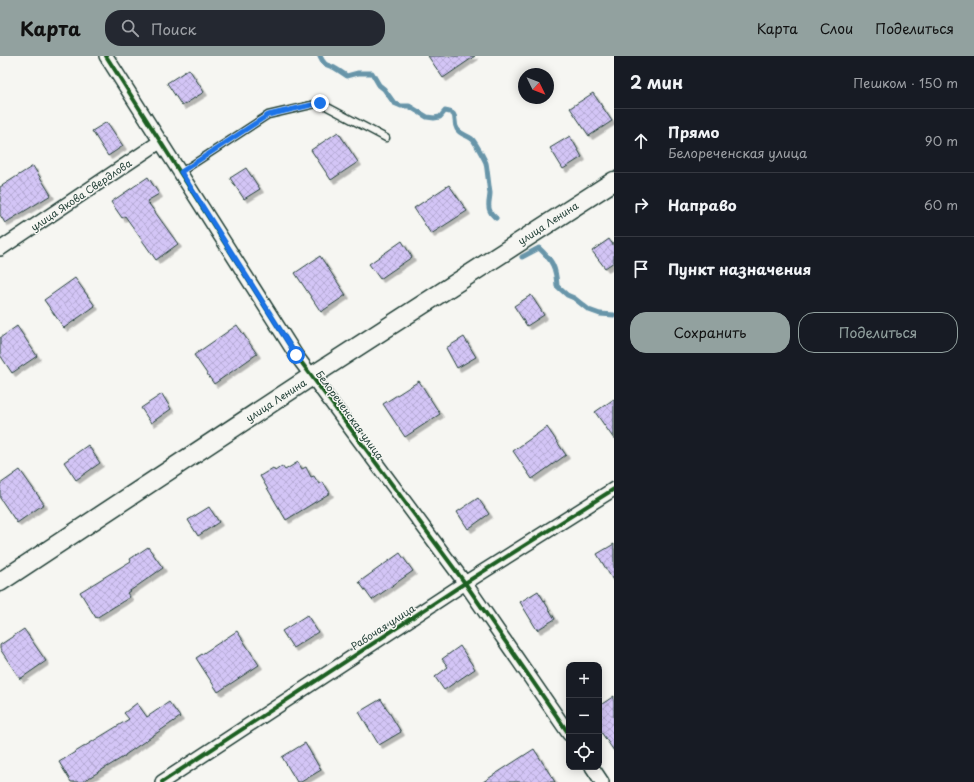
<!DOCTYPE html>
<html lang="ru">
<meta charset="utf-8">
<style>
:root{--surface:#171b24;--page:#242831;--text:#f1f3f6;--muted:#9ea1a6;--line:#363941;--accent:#92a19f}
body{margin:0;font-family:"Playpen Sans",sans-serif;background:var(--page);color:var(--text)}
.controls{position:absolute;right:12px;bottom:12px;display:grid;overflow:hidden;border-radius:8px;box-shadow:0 2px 10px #0003}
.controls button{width:36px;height:36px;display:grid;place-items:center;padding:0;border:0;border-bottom:1px solid var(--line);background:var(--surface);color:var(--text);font:20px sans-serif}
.compass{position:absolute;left:518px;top:12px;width:36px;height:36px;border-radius:50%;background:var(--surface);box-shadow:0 2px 10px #0003;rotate:133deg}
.stop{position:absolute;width:12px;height:12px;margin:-9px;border:3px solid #1a73e8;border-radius:50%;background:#fff}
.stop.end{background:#1a73e8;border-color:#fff;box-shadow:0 1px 4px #0008}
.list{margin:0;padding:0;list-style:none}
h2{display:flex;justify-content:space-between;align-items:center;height:52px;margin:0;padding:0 16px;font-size:17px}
h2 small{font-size:13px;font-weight:400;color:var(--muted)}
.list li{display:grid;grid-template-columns:26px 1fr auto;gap:12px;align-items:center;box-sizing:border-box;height:64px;padding:0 16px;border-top:1px solid var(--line)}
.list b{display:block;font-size:15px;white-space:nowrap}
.list p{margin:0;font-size:13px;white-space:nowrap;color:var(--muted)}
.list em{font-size:13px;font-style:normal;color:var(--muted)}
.actions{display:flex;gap:8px;padding:12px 16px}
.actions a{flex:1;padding:9px 0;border:1px solid var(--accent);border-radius:16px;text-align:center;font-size:14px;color:var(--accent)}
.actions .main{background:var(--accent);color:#111}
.icon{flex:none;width:22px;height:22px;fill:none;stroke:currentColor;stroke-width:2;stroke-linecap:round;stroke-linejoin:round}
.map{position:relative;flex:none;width:614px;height:726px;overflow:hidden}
header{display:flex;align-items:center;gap:24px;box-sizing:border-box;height:56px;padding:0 20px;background:var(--accent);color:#111}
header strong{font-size:19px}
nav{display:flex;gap:22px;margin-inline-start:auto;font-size:14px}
.search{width:280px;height:36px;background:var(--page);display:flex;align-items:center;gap:10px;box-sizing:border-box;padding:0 14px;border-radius:16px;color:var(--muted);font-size:15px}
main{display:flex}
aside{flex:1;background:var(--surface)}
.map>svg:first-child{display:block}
</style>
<header>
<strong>Карта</strong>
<div class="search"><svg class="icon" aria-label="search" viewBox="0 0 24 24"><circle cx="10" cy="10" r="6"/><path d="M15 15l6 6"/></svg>Поиск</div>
<nav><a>Карта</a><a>Слои</a><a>Поделиться</a></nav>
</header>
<main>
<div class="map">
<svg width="614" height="726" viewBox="0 0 614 726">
<defs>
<pattern id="building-cross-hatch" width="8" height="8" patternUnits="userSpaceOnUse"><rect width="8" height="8" fill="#d3c5f6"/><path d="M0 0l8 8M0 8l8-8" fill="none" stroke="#b5aad4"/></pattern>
<filter id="shadow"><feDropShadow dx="3.5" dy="3.5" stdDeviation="0" flood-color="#0004"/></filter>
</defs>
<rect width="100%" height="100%" fill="#f6f6f2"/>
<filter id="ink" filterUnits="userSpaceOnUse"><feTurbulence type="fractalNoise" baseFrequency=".025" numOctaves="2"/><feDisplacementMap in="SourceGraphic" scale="8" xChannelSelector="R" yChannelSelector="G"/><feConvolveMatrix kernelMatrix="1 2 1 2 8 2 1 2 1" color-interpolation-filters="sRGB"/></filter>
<g filter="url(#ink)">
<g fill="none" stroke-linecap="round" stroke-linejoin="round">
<path stroke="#6795a9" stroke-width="5" d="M320,0C326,13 328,7 338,14C341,16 344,18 347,20L358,17H372L379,29L384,33L394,47L401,50H409L427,61L434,62L440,61L445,55C460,57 452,64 457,73C461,79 467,79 472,83C474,84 485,104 486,107C487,111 489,132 490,137C490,143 487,150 490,155C491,158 494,160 496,162
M522,201L539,192C553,205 556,212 557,230L567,239L574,242L589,254L600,258L614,259"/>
</g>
<path fill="url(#building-cross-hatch)" stroke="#1f3d34" filter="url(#shadow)" d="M428,0H475L443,22Z
M189,13L204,36L182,50L167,27Z
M593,37L612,65L589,80L570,52Z
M107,66L123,90L108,100L92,75Z
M338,76L358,106L331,124L311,94Z
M570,80L582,101L563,113L550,92Z
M33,110L51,139L5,167L0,159V131Z
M246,112L260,133L244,143L230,122Z
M148,121L159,138L147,145L178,188L156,204L125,160L122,162L111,146Z
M449,129L467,155L431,178L414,152Z
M609,183L614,190V206L605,212L592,195Z
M402,185L412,201L380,223L369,208Z
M320,200L346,239L321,256L295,217Z
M75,222L95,250L64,272L44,244Z
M531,239L544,259L527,270L514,250Z
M237,269L257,298L214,328L194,299Z
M17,270L37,300L12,317L0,299V282Z
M464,281L476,301L457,312L446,292Z
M419,325L440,358L405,381L383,348Z
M162,338L171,353L151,367L141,352Z
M614,343V383L595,356Z
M547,371L566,399L532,423L513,395Z
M88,389L100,407L76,424L64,406Z
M298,406L302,413L306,411L311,421L314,420L319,428L323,426L330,437L286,464L260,420L273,412L275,415L282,410L285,414Z
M20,414L44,448L17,467L0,442V428Z
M478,442L489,458L468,473L457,456Z
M209,451L219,466L198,480L188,464Z
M614,488V526L597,498Z
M148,491L163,512L127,537L130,541L96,562L80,536L131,505L130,503Z
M400,497L413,515L372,544L359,526Z
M538,535L555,563L537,574L520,546Z
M307,559L318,576L293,592L282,575Z
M24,573L46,605L20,623L0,593V589Z
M237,575L259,609L218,636L196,602Z
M460,590L475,613L444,634L435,621L448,611L442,603Z
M614,640V695L599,673V650Z
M381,643L401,676L379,689L359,656Z
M169,646L180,661L125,699V700L82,726H71L59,706L129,663L124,657L137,647L147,661Z
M305,687L321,714L301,726H297L282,701Z
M534,693L555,726H483Z"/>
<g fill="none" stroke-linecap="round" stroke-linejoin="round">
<defs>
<path id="service" d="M181,116L268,59L320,47L386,82"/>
<path id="minor" d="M106,0L296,299L465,527L569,678
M0,193L161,85
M592,711L602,726
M162,726L465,527L614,433"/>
<path id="secondary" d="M0,526L312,320L614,125"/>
</defs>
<use href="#service" stroke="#1f3d34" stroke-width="9"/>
<use href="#minor" stroke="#1f3d34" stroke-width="16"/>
<use href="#secondary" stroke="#1f3d34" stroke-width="21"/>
<use href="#service" stroke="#f6f6f2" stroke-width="6"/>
<use href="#minor" stroke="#f6f6f2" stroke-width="13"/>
<use href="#secondary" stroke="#f6f6f2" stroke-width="18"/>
<defs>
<path id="cycleway" d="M106,0L296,299L465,527L569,678
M162,726L465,527L614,433"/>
</defs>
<use href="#cycleway" stroke="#f6f6f2" stroke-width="6"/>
<use href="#cycleway" stroke="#1b5e20" stroke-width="4"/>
</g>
</g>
<g fill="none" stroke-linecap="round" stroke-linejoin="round" filter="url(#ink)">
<path stroke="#1a73e8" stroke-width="5" d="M296,299L181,116L268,59L320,47"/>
</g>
<g text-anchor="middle" stroke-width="3" stroke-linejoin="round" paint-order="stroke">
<g font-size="10" fill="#1f3d34" stroke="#f6f6f2">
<text transform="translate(81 139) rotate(-34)" y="4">улица Якова Свердлова</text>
<text transform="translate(548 167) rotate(-33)" y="4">улица Ленина</text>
<text transform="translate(276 344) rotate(-33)" y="4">улица Ленина</text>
<text transform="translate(350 359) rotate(54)" y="4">Белореченская улица</text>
<text transform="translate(383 571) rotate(-33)" y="4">Рабочая улица</text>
</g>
</g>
</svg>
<div class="controls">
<button>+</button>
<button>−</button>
<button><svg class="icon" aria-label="locate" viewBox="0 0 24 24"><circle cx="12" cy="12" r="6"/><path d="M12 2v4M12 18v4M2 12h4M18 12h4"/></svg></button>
</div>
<svg class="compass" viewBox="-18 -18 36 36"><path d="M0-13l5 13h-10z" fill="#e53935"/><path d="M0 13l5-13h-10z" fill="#9ea1a6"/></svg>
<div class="stop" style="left:296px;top:299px"></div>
<div class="stop end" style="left:320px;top:47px"></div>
</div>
<aside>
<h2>2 мин<small>Пешком · 150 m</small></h2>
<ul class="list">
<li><svg class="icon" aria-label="ahead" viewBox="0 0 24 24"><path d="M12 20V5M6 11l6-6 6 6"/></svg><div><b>Прямо</b><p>Белореченская улица</p></div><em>90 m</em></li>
<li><svg class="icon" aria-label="right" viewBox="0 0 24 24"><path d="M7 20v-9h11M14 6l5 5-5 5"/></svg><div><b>Направо</b></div><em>60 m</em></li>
<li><svg class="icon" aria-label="arrive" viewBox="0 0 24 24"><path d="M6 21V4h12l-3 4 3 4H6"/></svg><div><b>Пункт назначения</b></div></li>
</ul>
<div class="actions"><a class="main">Сохранить</a><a>Поделиться</a></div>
</aside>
</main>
